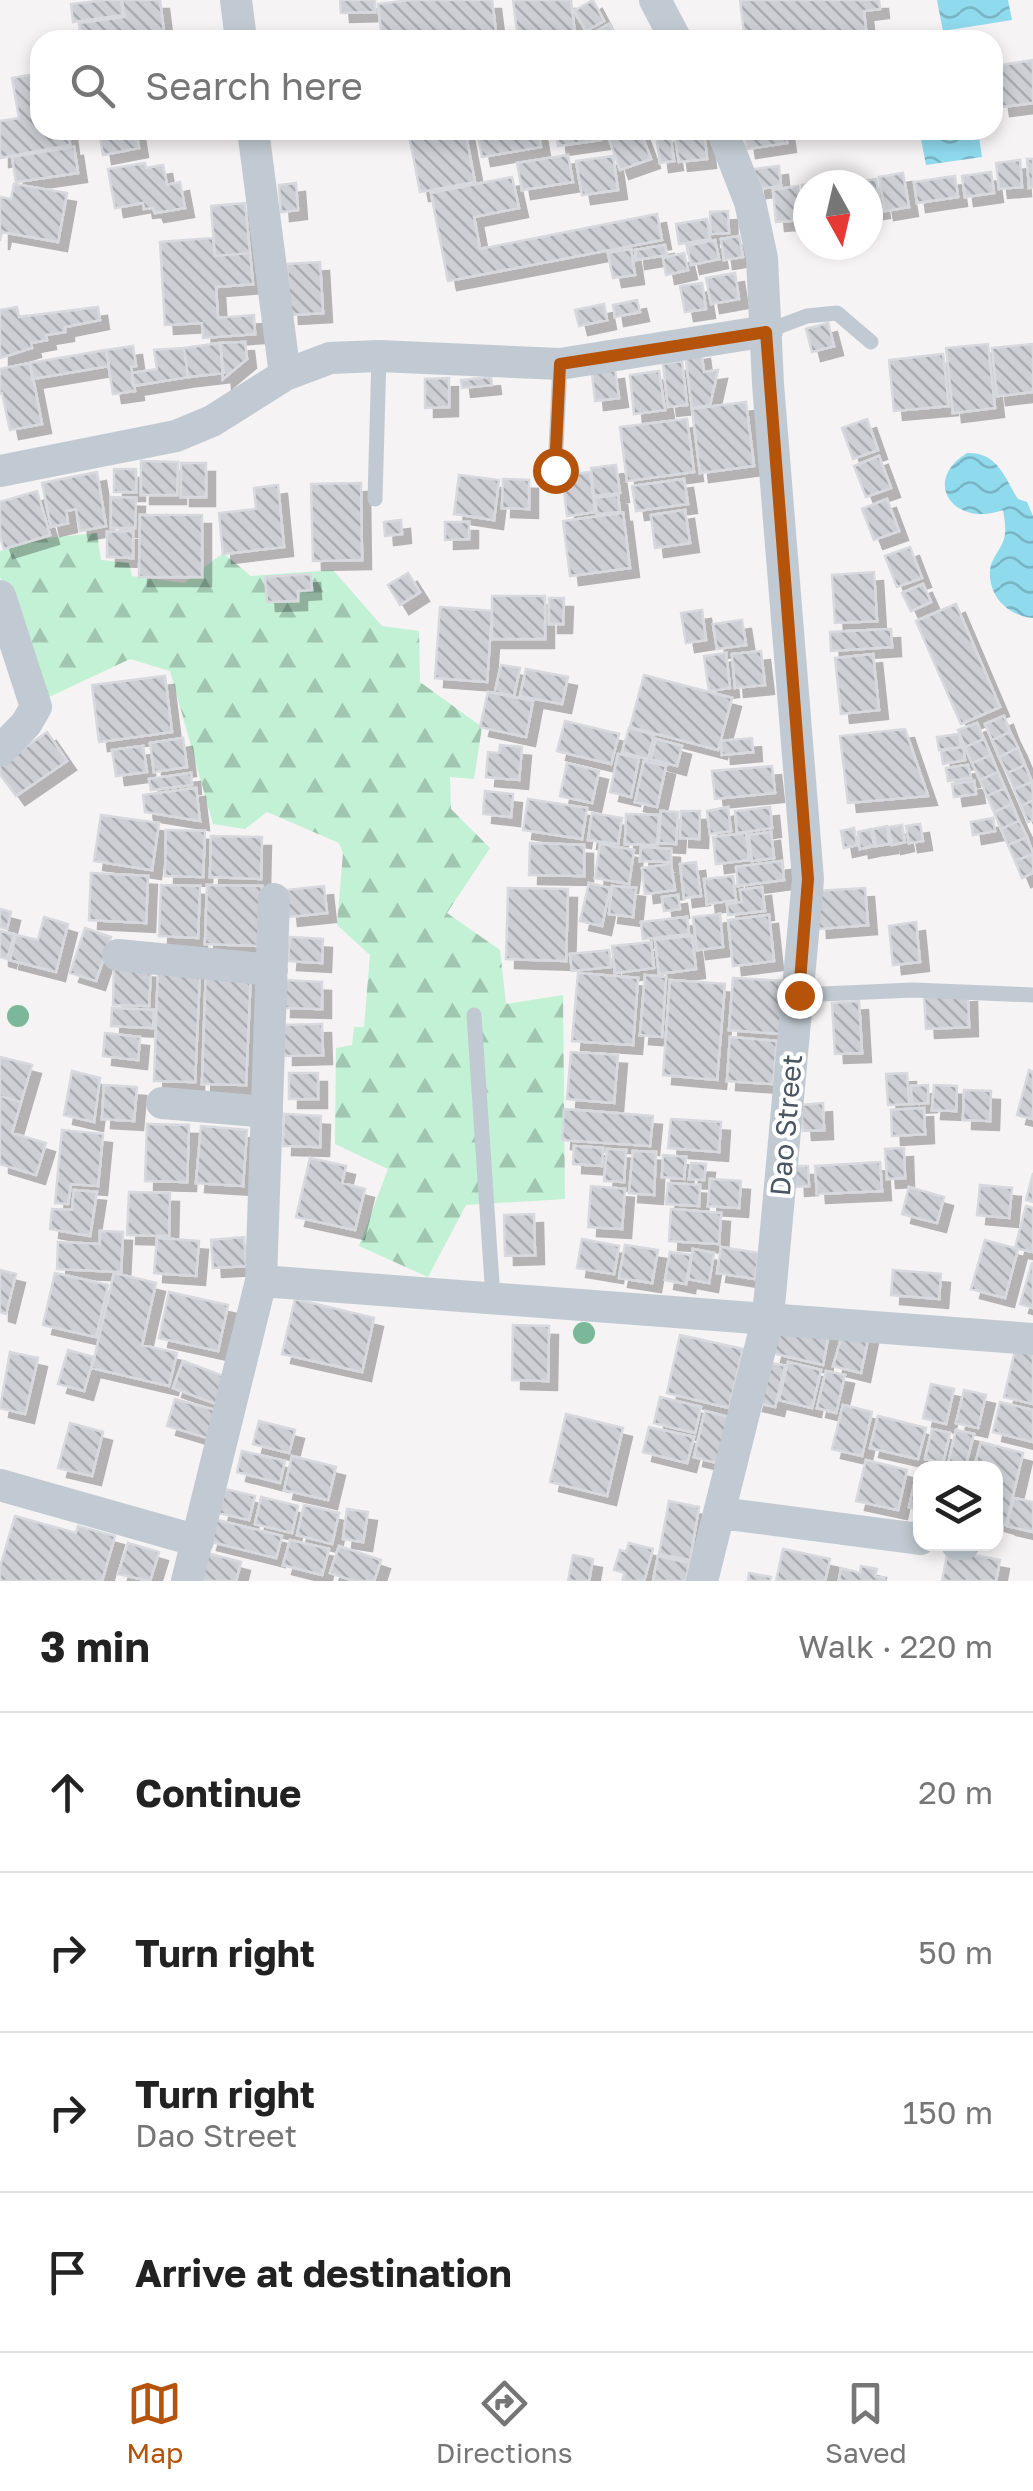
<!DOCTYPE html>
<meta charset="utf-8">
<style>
:root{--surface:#fff;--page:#f6f6f6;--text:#222;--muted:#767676;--line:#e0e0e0;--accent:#b45309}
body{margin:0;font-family:"Golos Text",sans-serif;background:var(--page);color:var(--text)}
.controls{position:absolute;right:30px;bottom:30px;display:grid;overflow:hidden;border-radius:20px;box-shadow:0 5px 15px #0003}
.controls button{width:90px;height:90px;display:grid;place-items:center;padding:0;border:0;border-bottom:2px solid var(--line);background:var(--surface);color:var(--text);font:50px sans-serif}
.compass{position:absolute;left:793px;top:170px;width:90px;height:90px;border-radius:50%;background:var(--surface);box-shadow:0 5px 15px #0003;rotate:172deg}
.stop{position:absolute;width:30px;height:30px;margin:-22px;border:8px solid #b45309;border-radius:50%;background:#fff}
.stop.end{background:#b45309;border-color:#fff;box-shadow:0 2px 10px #0008}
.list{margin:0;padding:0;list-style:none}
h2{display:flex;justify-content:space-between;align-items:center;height:130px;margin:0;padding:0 40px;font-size:42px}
h2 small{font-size:32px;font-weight:400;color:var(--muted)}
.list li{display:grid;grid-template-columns:65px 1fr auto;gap:30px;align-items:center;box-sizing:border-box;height:160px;padding:0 40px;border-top:2px solid var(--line)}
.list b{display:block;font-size:38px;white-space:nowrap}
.list p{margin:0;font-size:32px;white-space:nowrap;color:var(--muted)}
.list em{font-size:32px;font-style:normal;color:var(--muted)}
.icon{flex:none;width:55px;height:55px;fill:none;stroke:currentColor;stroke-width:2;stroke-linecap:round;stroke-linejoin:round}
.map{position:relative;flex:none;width:1033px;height:1581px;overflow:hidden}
.search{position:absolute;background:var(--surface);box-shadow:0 5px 15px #0003;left:30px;right:30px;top:30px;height:110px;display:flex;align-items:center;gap:25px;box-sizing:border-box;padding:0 35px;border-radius:30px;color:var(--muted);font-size:38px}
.sheet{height:770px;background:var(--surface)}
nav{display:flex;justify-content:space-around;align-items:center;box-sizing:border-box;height:140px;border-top:2px solid var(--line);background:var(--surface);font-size:28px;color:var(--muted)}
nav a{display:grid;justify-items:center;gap:5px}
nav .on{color:var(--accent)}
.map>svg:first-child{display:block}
</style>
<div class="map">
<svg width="1033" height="1581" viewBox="0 0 1033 1581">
<defs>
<pattern id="forest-firs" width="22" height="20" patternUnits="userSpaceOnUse" patternTransform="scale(2.5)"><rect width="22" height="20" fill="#c3f1d5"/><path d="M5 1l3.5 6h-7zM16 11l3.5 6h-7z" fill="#a0c6b0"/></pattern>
<pattern id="water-waves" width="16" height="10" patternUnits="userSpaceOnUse" patternTransform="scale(2.5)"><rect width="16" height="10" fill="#90daee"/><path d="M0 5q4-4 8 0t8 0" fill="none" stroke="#78b4c4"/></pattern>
<pattern id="building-back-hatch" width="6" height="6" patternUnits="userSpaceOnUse" patternTransform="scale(2.5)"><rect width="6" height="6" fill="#cdcfd5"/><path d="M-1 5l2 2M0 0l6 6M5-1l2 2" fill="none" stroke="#a8abb0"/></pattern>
<filter id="shadow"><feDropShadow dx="9" dy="9" stdDeviation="0" flood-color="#0004"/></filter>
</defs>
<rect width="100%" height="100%" fill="#f5f3f3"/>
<path fill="url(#forest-firs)" d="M97,533L101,560L129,563L132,576L184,583L223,553L251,576L333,570L382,626L419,631L420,682L482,727L474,779L450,777L451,809L490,848L447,913L500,950L506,1004L563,995L565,1199L466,1205L428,1277L359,1246L388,1169L335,1144L336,1048L352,1045L354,1027H364L370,955L337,925L343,853L339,843L267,812L245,829L213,824L170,671L130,659L47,698L0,577V551L48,538Z"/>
<path fill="url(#water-waves)" d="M937,0H1008L1012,20L943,31Z
M978,130L982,157L926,165L921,139Z
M967,453C998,452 1004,477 1018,499L1027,502L1033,516V618C1009,616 988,597 990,570C991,557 1004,547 1005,534C1006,526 1004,517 1003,510C955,528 920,482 967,453Z"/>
<path fill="url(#building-back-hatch)" stroke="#d7d9de" stroke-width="2.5" filter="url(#shadow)" d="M105,0H121L123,15L73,22L71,4Z
M122,0H160L165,40H81L79,23L125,17Z
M340,0H375V12L341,13Z
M411,0H492L497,40H382L378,4Z
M513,0H571L575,34L518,40Z
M593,0L604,21L586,31L574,11Z
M740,0H879L880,9L864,11L867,40H745Z
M609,24L618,40H594L591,34Z
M1033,60V103L1001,107L995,66Z
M40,73V130H68L70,145L0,158V121L19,118L12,78Z
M99,130H136L139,148L103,155Z
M408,130H465L475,182L420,192Z
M477,130H538L541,147L482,157Z
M556,130H600L601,140L558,146Z
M606,130H640L651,159L620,170Z
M704,130L707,159L679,162L674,131Z
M744,130H785L787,143L747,149Z
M670,133L674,161L660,163L656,135Z
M74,147L78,173L16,182L12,157Z
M568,155L573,182L522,190L517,163Z
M613,156L618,190L582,195L576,161Z
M1027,159H1033V187L1029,188Z
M1020,160L1022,187L999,189L996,163Z
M145,163L146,168L163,165L167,185L180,182L185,208L155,213L153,208L144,209L143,203L115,208L108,169Z
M779,166L781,186L757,189L754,169Z
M991,172L994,193L965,197L962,176Z
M903,173L909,207L885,211L879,177Z
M955,176L958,197L917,203L914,182Z
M512,177L519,208L474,217L480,249L657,214L662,240L448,281L431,193Z
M876,179L881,209L868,211V185L851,183Z
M824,182V185H808L806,217L802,185Z
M296,183L298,210L281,212L279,185Z
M14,184L67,193L58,242L2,232L0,241V197L11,199Z
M798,186L801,220L776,222L773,190Z
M245,203L250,253L215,256L211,206Z
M728,211L729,233L711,234L710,212Z
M707,219L710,239L679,244L676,224Z
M739,236L743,257L724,260L721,239Z
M213,238L215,256L250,253L253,284L216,287L218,318L254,315L255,334L203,338L202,323L165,325L160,242Z
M715,240L719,259L691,265L687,246Z
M665,245L667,255L636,260L635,250Z
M631,249L635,275L613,278L608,253Z
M684,253L688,270L666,275L663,258Z
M320,262L323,313L290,315L287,264Z
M735,273L739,299L711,304L706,278Z
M702,283L706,309L685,312L680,286Z
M637,300L640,312L615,317L613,305Z
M604,304L607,320L579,326L575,310Z
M17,307L19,317L98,307L100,320L65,327V332L46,335L47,340L31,343L32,348L0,358V310Z
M828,323L834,346L812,352L806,329Z
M245,342L247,359L223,379L220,343Z
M220,343L224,373L188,377L184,348Z
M988,344L995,408L953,413L946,348Z
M1033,344V392L997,396L992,348Z
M133,346L136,366L131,367L135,391L113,394L106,350Z
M184,348L188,377L133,386L132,373L157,369L154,350Z
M106,350L109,366L32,379L30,363Z
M701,350L704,372L718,370L710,405L692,408L685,353Z
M943,354L949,406L894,411L889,360Z
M682,361L687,405L668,407L663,364Z
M30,363L42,424L10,430L2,393L0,394V369Z
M615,370L619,398L595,401L592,373Z
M659,371L665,410L634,414L630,375Z
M491,377L492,385L462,388L461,380Z
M449,378V407L425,408V379Z
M746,402L754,466L700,473L692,409Z
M687,419L694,472L627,481L620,427Z
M867,419L878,450L853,459L842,428Z
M879,456L891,488L866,497L854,466Z
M141,461L178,462L177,495H141Z
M181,463H206V497H181Z
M616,465L620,493L594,496L591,468Z
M114,469H136V492H114Z
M97,472L106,526L80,531L76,509L66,511L68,523L51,527L42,483Z
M590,472L595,512L567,516L562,475Z
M459,475L499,480L494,520L454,514Z
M503,479L529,480V509L502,508Z
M684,479L688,504L636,511L632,486Z
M361,483L362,560L313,561L311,484Z
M278,485L284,547L223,554L219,513L256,509L254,488Z
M37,491L50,535L4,549L0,536V502Z
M618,495L620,512L597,514L595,498Z
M111,497L136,498L135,528H111Z
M887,499L899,531L874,540L862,509Z
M685,510L690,543L655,548L651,515Z
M623,513L630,568L570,576L563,521Z
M140,515H202V577H139Z
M401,520L402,534L385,536L384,522Z
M445,522H469V539L445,540Z
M133,531V558L107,557V532Z
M910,547L922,578L897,587L885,556Z
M874,572L877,621L835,623L832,575Z
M408,573L420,592L400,605L388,585Z
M311,574L312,590L298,591V601L267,602L265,577Z
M923,584L931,602L911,611L902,593Z
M492,596H545V639H492Z
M549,598H564L563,624H549Z
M956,604L1000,707L961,724L916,621Z
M440,607L492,611L487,682L435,678Z
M702,610L706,640L686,643L681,613Z
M742,620L746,645L717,649L713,624Z
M891,629L892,647L831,651L830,632Z
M761,651L765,685L735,688L732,654Z
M726,653L730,688L709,691L704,656Z
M873,654L879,710L841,714L835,658Z
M501,665L520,668L514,696L495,692Z
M526,669L568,677L562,704L520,696Z
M644,675L732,698L718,750L630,727Z
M165,676L172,732L99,742L92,685Z
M488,692L533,701L526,737L480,727Z
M1004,716L1010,732L992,740L985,724Z
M565,721L619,734L611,764L557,751Z
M977,723L984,739L965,747L958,730Z
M629,728L654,735L648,759L622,752Z
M905,729L928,796L848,803L840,736Z
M47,732L67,761L16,796L0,774V765Z
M1010,732L1018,748L999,757L992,740Z
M959,734L961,747L939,750L937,737Z
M183,738L187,767L154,772L150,743Z
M752,738L753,752L722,755L721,741Z
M656,739L682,746L677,766L651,759Z
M984,739L991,755L972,763L965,747Z
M500,745L522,747L519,780L486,777L488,752L499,753Z
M143,746L147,772L116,776L112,750Z
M963,747L965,760L943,764L941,751Z
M1018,748L1025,765L1007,773L999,757Z
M618,754L639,758L631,797L610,792Z
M991,755L998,772L980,780L972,763Z
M644,761L666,766L657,807L635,802Z
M567,763L599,771L592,803L560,796Z
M968,765L971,778L948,781L946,768Z
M1025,765L1032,782L1014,789L1007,773Z
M772,766L775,793L715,799L712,771Z
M998,772L1005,788L987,796L980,780Z
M191,773L192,785L151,790L149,779Z
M974,781L976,794L954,797L952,784Z
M1032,782L1033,800L1021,806L1014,789Z
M196,788L200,821L145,812L143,795Z
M1005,788L1012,804L994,812L987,796Z
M485,791L513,794L511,817L483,814Z
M528,799L587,808L582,839L523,830Z
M1033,800V820L1028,822L1021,806Z
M1012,804L1019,821L1001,829L994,812Z
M728,807L731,831L710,834L707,811Z
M770,807L772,828L737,833L735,811Z
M661,811L678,812L676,844L659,843Z
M681,811H700L699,839L680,838Z
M592,813L622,818L618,844L588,840Z
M626,814L659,815L657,845L625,844Z
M101,815L159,823L152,870L94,861Z
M993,818L995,831L973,835L971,822Z
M1019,821L1027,837L1008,845L1001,829Z
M920,824L923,841L909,843L906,826Z
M902,825L905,842L892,845L889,827Z
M887,826L889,844L876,846L873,829Z
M854,828L857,845L844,848L841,831Z
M871,829L874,846L860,849L858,832Z
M166,830L205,831L203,877L165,876Z
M771,832L774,858L752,861L749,835Z
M746,833L749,860L716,864L713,837Z
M211,836L262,837L261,879L210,877Z
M1027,837L1033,854L1015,861L1008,845Z
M530,843L584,845V876L529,875Z
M600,844L634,850L629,884L595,878Z
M641,847L671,849V862L640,861Z
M1033,854V873L1022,878L1015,861Z
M782,861L784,880L738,886L736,867Z
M696,862L701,896L684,898L680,864Z
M671,864L675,890L645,894L642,868Z
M91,873L148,876L146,923L89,920Z
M733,876L736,900L707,904L704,879Z
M589,883L610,888L602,926L580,921Z
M161,885L200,886L198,938L159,936Z
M207,885L262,886L260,946L205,944Z
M324,886L327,913L289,917L286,890Z
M612,886L636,888L633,917L609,914Z
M762,887L765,911L728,915L727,904L742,902L740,890Z
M508,888L568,889L566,961L506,959Z
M865,888L868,925L818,929L816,891Z
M678,895L680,909L664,911L662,897Z
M0,909L11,912L7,929L0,927Z
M720,914L723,947L697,950L693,917Z
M769,915L774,961L733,966L728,920Z
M44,917L68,924L56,972L10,960L16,935L38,940Z
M687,917L689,934L643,939L641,922Z
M916,922L920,962L893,965L889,926Z
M85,928L111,937L96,981L70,973Z
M0,931L14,934L7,959L0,957Z
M692,936L696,969L659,974L655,940Z
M290,937L323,939L322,963L288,961Z
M651,942L654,968L615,973L612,946Z
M609,950L611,967L572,971L570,954Z
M114,967L151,969L149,1006L113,1005Z
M158,969L200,970L195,1082L154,1081Z
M206,969L251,970L246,1085L202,1084Z
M578,973L638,978L633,1045L572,1041Z
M645,975L666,977L662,1037L640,1035Z
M733,978L785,981L781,1034L729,1030Z
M283,980L322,982V1009L282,1008Z
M670,980L725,984L717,1080L663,1075Z
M968,993L969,1027L926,1029L924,995Z
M859,1001L862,1053L835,1054L832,1003Z
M112,1008L154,1010L153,1028L111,1026Z
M322,1024L323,1055L284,1056V1025Z
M105,1033L140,1037L138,1060L103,1056Z
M730,1037L777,1041L773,1084L727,1081Z
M571,1052L618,1055L614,1103L567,1099Z
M0,1057L32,1065L21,1102L0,1096Z
M1029,1070L1033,1072V1119L1017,1115Z
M72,1071L100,1078L94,1122L64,1115Z
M289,1073H318V1099H289Z
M907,1073L909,1104L888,1105L886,1074Z
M104,1085L137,1087L134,1121L102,1119Z
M928,1085V1103L912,1104L911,1086Z
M934,1085L957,1086L956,1111L932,1110Z
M964,1090L991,1091L990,1121L963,1120Z
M0,1096L21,1102L12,1133L46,1143L36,1175L0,1164Z
M823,1103L824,1130L803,1131L801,1105Z
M924,1108L925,1134L892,1136L891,1110Z
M564,1109L653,1116L650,1146L562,1140Z
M284,1114L321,1116L320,1147L283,1146Z
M671,1119L721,1122L719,1152L668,1148Z
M147,1124L189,1125L187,1182L145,1181Z
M201,1126L247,1130L243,1186L196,1183Z
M62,1130L103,1134L98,1186L71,1184L68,1204L55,1203Z
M574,1146L603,1148L602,1166L573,1164Z
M904,1148L905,1178L887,1179L885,1149Z
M607,1149L626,1150L624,1182L604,1181Z
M633,1151L656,1152L654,1195L629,1193Z
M663,1155L686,1157L684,1179L662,1177Z
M310,1158L346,1166L342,1183L365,1189L355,1230L296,1217Z
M880,1162L882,1191L817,1194L815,1166Z
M691,1163L706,1164L704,1180L689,1179Z
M795,1166H808L809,1186L796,1187Z
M1033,1173V1202L1026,1200Z
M710,1179L741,1181L739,1208L708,1206Z
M668,1183L700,1185L699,1206L666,1204Z
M980,1185L1012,1188L1009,1218L977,1215Z
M591,1186L625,1189L622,1229L588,1227Z
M909,1187L944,1197L937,1223L902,1214Z
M74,1190L97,1192L90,1236L50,1229L52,1209L72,1210Z
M129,1192L170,1193L169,1236L127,1235Z
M1026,1206L1033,1208V1252L1015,1248Z
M671,1209L721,1213L719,1244L669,1241Z
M534,1214L535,1255L505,1256L504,1215Z
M100,1231L123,1232L121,1272L57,1269L58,1242L100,1244Z
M244,1237L246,1266L213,1268L211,1240Z
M157,1238L199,1241L196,1276L154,1273Z
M582,1239L619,1246L614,1274L577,1268Z
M985,1240L1018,1249L1005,1298L971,1289Z
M625,1245L658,1250L652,1283L619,1278Z
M721,1247L759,1253L755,1279L717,1273Z
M693,1249L714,1253L709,1283L688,1279Z
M670,1252L691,1255L686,1284L665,1280Z
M1032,1263H1033V1308L1020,1304Z
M0,1270L16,1274L6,1314L0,1312Z
M893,1270L941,1274L939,1299L891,1295Z
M55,1273L108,1285L96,1337L43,1325Z
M114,1273L156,1283L142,1345L177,1353L169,1386L92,1368Z
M169,1292L228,1305L218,1351L159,1338Z
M295,1299L374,1318L362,1372L282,1354Z
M780,1324L829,1332L823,1365L772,1353Z
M513,1325L549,1326L548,1381L512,1380Z
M844,1329L869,1334L861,1373L833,1366Z
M680,1335L743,1349L729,1408L667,1393Z
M1017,1342L1033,1346V1404L1004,1397Z
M68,1350L94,1357L84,1391L58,1384Z
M10,1352L38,1358L25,1414L0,1408Z
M183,1361L226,1377L216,1404L173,1388Z
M764,1361L785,1366L775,1407L754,1402Z
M788,1362L821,1370L812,1408L779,1400Z
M826,1371L845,1375L836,1413L817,1408Z
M931,1384L954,1389L946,1424L923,1418Z
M964,1390L986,1395L978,1428L956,1423Z
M660,1397L701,1407L695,1433L654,1423Z
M175,1399L219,1411L211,1439L167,1426Z
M1000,1402L1033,1410V1442L993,1432Z
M843,1405L872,1412L862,1456L832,1449Z
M705,1411L728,1417L717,1463L694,1457Z
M566,1414L623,1428L607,1496L550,1482Z
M878,1416L926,1428L918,1459L870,1448Z
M259,1421L295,1430L289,1453L253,1444Z
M70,1423L103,1432L92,1476L58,1468Z
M649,1427L694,1437L687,1463L643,1452Z
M932,1429L950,1433L943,1463L925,1459Z
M956,1430L974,1434L965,1468L948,1464Z
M981,1442L1023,1453L1006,1525L996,1522V1468H974Z
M242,1451L285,1461L280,1483L237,1472Z
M292,1456L336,1467L328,1500L284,1490Z
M866,1460L907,1470L898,1510L856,1501Z
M918,1468L920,1469V1510L909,1507Z
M225,1489L255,1496L249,1520L219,1513Z
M261,1497L298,1506L292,1533L255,1524Z
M1014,1498L1033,1502V1532L1007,1526Z
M669,1501L699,1507L690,1560L659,1554Z
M304,1505L339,1513L332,1544L297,1535Z
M347,1509L368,1512L363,1542L343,1539Z
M15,1516L76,1533L78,1526L115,1536L102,1581H0V1567Z
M214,1519L282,1536L276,1558L208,1541Z
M290,1540L329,1549L322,1575L283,1565Z
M128,1543L159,1552L150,1581L118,1574Z
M629,1543L653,1549L644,1581H623L625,1573L614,1570L620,1550L626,1552Z
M339,1546L381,1560L374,1581H354L330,1573Z
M783,1549L830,1559L825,1581H776Z
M948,1550L1000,1560L996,1581H942Z
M207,1553L241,1562L236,1581H199Z
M573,1555L593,1559L589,1581H568Z
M658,1556L689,1563L686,1581H653Z
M861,1566L877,1569L875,1576L884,1578V1581H839L841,1568L860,1573Z
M749,1573L771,1577L770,1581H748Z"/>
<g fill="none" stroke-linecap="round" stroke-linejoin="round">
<path stroke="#c1cad2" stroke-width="15" d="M767,331L807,316L837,313L871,342
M555,470L560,364
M375,499L379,356
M799,995L913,990L1033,995
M474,1015L493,1298"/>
<path stroke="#c1cad2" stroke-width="32" d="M236,0L241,40
M655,0L676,40
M253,130L285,375
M0,471L176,436L212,421L285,375L330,358L379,356L560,364L767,331
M0,596L36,707L26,724L0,751
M118,955L272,970
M162,1103L267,1112
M261,1281L1033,1339
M0,1485L198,1541
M720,1513L920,1539
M957,1544H964
M187,1581L261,1281L274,899
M702,1581L768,1317L808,879L768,384L762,258L750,202L722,130"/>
</g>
<g fill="#7bb799">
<circle cx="18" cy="1016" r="11"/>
<circle cx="584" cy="1333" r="11"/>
</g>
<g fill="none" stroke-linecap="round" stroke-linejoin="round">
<path stroke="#b45309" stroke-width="12" d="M555,470L560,364L766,332L808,879L799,995"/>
</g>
<g text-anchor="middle" stroke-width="8" stroke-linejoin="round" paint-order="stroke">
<g font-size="28" fill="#4a5661" stroke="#fff">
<text transform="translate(786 1125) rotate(-85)" y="10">Dao Street</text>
</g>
</g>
</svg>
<div class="controls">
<button><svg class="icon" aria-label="layers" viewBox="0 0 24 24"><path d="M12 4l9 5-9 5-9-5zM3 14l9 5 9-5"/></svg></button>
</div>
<svg class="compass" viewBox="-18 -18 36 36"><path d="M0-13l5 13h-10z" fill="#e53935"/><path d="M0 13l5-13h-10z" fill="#767676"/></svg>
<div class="stop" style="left:555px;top:470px"></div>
<div class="stop end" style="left:799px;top:995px"></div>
<div class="search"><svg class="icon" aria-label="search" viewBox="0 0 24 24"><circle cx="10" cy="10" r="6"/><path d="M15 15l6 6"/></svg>Search here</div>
</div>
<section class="sheet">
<h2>3 min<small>Walk · 220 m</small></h2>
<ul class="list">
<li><svg class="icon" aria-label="ahead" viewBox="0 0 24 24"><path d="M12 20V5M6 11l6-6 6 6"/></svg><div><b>Continue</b></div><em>20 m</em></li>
<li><svg class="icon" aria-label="right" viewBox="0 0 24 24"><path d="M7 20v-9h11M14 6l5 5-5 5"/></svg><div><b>Turn right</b></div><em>50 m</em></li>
<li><svg class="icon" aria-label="right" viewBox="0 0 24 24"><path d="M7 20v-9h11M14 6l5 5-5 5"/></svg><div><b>Turn right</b><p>Dao Street</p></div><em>150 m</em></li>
<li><svg class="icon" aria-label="arrive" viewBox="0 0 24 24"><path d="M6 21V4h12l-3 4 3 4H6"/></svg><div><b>Arrive at destination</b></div></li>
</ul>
</section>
<nav>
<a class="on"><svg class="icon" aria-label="map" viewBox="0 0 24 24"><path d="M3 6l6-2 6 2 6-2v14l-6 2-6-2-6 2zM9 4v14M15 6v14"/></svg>Map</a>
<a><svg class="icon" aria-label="directions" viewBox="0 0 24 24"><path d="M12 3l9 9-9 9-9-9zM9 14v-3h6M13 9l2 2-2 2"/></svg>Directions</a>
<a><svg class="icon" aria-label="saved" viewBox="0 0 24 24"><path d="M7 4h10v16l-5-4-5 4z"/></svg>Saved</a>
</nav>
